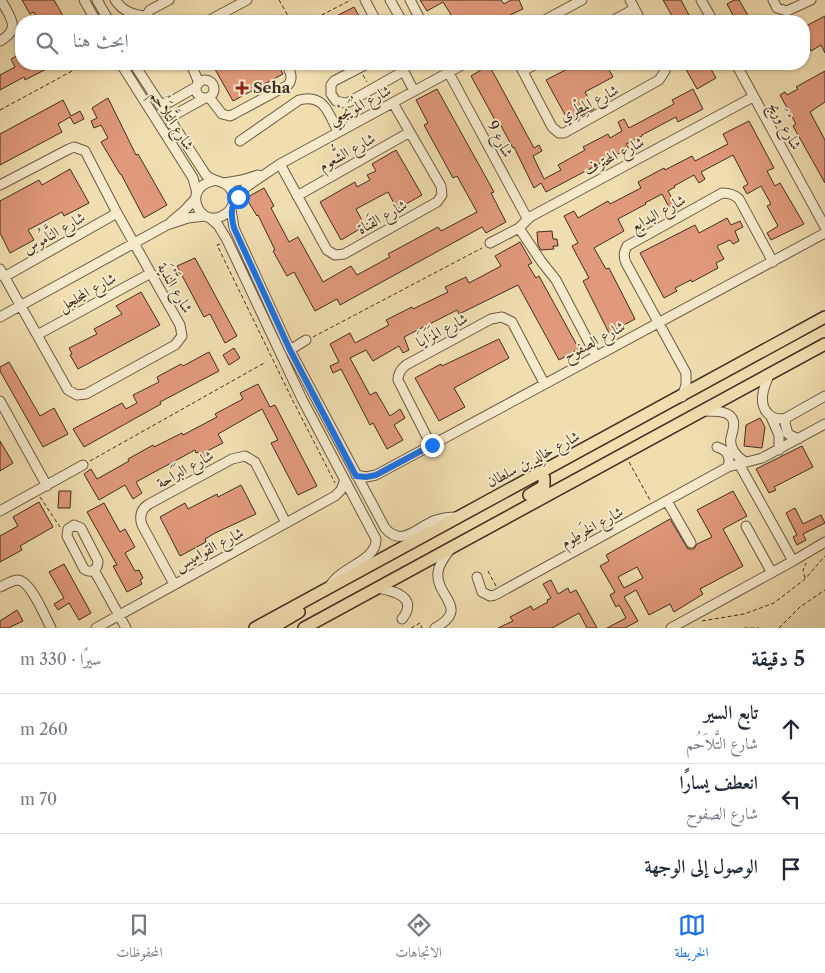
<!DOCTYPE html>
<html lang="ar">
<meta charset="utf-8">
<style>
:root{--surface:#fff;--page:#f2f2f3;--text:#1f2937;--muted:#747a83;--line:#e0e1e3;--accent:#1a73e8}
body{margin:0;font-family:"Libre Caslon Text",Amiri,serif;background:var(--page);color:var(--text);direction:rtl}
.stop{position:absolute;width:15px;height:15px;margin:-11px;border:4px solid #1a73e8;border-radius:50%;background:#fff}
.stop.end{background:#1a73e8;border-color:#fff;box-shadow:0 1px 5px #0008}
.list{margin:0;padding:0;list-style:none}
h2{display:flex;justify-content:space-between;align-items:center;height:65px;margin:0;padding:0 20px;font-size:21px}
h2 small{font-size:16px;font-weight:400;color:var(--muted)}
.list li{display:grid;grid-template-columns:32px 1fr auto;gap:15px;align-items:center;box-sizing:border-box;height:70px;padding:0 20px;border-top:1px solid var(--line)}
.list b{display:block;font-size:19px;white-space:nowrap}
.list p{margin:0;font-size:16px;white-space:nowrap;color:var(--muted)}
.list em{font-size:16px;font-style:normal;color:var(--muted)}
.icon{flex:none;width:28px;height:28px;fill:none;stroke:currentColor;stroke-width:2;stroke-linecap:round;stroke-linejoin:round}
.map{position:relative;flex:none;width:825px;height:628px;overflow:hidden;direction:ltr}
.search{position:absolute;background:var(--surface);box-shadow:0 1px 4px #0004;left:15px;right:15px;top:15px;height:55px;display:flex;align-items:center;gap:12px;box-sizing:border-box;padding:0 18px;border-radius:20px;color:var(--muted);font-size:19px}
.sheet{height:275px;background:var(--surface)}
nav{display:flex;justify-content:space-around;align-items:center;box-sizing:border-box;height:70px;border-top:1px solid var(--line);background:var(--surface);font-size:14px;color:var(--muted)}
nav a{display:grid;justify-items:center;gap:2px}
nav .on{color:var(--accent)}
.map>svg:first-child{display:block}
</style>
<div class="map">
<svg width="825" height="628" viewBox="0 0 825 628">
<rect width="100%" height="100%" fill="#f0deb0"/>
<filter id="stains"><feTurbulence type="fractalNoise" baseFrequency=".004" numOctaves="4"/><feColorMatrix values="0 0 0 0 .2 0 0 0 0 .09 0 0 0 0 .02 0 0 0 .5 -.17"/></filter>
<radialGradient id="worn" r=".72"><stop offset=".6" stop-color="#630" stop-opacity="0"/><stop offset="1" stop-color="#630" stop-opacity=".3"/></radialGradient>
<path fill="#e0997b" stroke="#412c1f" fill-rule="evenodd" d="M22,0H54L66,21H38L34,12L30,14Z
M420,0H501L504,4L511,0H519L523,9L510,15L512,19L509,21H455L443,2L427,11Z
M663,0H681L692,21H675Z
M734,0H739L750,19L746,21H736L727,4Z
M354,7L362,21H327Z
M825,16V53L821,45L811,51L809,48L804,51V27Z
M21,54V64H56L25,80L24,77L0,90V75L15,67L11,59Z
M212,64H277L283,74L233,101Z
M577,64H606L613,77L585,92L594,109L569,122L546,80Z
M683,64H708L716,78L697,89Z
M489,65L534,148L539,145L542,151L533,156L544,179L561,170L558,165L585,150L583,147L608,134L610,138L622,131L618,122L624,119L629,128L674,104L672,100L693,89L703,109L678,122L676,117L642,135V136L626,144L629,148L546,192L541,183L534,188L514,147L513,148L498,120L496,122L471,76Z
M825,71V102L810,112L825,140V183L793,126L796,124L780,95L785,92L787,95L798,89L796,87Z
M437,89L494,192L491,193L506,222L486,233L482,227L340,305L337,299L315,311L294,272L287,276L273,251L275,250L258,215L257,216L246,198L264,188L274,206L271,208L289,242L298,237L323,282L351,266L357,275L390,257L388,254L438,227L441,231L477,212L457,176L453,178L424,125L428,123L416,100Z
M108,98L136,155L138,154L167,205L144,218L121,174H120L101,142L108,138L101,125L94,128L91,121L97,118L92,108Z
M63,100L71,116L80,111L84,119L74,124L70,117L58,124L62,132L0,165V134Z
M749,121L774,168L767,171L775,186L780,183L804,224L771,240L767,233L778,226L767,206L771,204L761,186L747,194L743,187L748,184L733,155L701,172L705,179L699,183L694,175L674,186L675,187L668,191L675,204L669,207L662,194L645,203L646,204L618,219L624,231L594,248L606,269L609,268L635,319L609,333L583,281L589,278L572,246L578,243L564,216L574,211L578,218L608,201L610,204L641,188L638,182L664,168L665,170L692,156L695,161L728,144L723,134Z
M396,150L422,195L397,209L388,192L356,209L365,226L341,240L320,202L355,182L357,187L370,180L367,175L376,171L372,164Z
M70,169L89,203L64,216L62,212L28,230L34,240L10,253L0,233V201L39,180L42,185Z
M727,218L731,225L740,221L743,227L735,231L739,241L733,244L730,240L717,246L724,259L716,263L718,268L692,282L691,280L675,288L677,291L664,298L640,253L695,225L699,233Z
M552,231L553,239H557L558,246H553L554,249L541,250L538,245L537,232Z
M520,242L532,263L528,265L536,278L539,276L579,349L559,360L518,285L459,314L457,310L404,337L409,350L403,353L399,346L373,361L366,350L350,358L370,395L376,392L390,416L400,409L405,418L394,425L403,440L387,449L373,423L370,425L341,369L333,373L330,366L339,362L330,344L350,333L355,343L389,325L386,320L412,307L413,309L448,292L445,287L466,277L469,283L501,266L495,256Z
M195,258L237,336L225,343L210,314L204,317L177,266Z
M141,292L160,325L78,369L70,355L72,354L69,348L97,334L94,329L122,314L116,306Z
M499,339L509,358L454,388L465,407L439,421L415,378L441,364L442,366Z
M234,348L240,358L229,365L223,355Z
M209,352L219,371L160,402L161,404L84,447L73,429L122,403L126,409L137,403L133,395L159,382L157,377L181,364L183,366Z
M9,362L40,416L54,408L68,434L43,447L0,371V367Z
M258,384L270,407L275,405L317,486L298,495L271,443L278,440L262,409L218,434L223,443L205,452L207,455L201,458L198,452L196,453L195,450L136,482L142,493L133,499L125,485L99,500L84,474L91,469L97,479L129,461L128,459L153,445L154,447L182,433L183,435L217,417L215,414L243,399L240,393Z
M760,418L765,427L762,448L744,446L746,425Z
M0,441L13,463L0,471Z
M802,446L813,467L774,487L776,490L769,493L756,469Z
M241,485L256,514L215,533L205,539L206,542L180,556L160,517L185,503L188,509L217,494L218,497Z
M59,491H71L70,508H58Z
M733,491L747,516L723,529L743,566L700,589L703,594L674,612L670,604L649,615L636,590L624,597L638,621L625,628H607L626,618L619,605L616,607L610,595L615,592L600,566L609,561L606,555L670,519L688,549H694L697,544L712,537L697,510ZM637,567L643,578L624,588L618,577Z
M39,502L53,527L20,546L22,550L0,562V536L18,526L13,517Z
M104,503L120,532L125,529L135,547L125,553L135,571L139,570L143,578L140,580L142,584L127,592L113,566L117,565L87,512Z
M795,508L803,524L821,515L825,523L803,534L806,540L797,545L793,537L797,535L786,513Z
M64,564L91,613L79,620L69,603L58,610L54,604L64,598L49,572Z
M551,580L558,594L568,588L570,593L576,590L597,628H587L579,613L552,628H498L513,621L510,617L531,606L533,610L548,602L547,600L551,598L543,584Z
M17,610L23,621L8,628H0V621Z"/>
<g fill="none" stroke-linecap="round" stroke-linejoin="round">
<defs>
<path id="minor" d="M84,0L96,21
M97,0L109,21
M115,0C122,10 132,15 144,16
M365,0L376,21
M390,0L402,21
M410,0L421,21
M630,0L641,21
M701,0L713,21
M773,0L777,8L787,11L811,0
M143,21L150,10L169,0
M208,21L247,0
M252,21H259
M543,21L582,0
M612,21L634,9
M0,41C22,29 10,17 1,0
M121,64L193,178L197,193
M134,64L206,175C213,182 223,180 229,187C246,207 213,231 199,210C196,205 195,200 196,195C199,186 205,183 213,181
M191,64L199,83
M367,64L334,81L331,85V94L336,101L345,103L349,102L404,71
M400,64L414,91
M444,64L527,218
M519,64L552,127L559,133H564L659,80L665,71L664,64
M736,64L825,227
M523,71L536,64
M196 89a9 9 0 1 1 18 0a9 9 0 1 1-18 0Z
M209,97L222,114L230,116L234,114L288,85C294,78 290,71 286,64
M159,104L170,102L196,87
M171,124L176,114L205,98
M240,141L299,100C324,93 329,114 338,132
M280,164L327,250L335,255L344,254L437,202L442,195L441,186L393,103
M224,183L242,180L258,175
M0,185L69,149L74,147L85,151L117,213L180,325L182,336L175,345L86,394L77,395L68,390L0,269
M297,196L410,132
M234,202L246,187L280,164L464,64
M231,209L234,228L290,350L385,528C401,547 416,529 433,521C441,518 449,517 457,517
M210,218L218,225L227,240L302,399L376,539C377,561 341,566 330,586
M171,222L184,211L196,198
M519,228L541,261L556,280L596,356
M490,243L519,228L530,217L753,97
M4,277L117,213
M0,317L167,225L188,218L205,216
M37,335L151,273
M290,350L306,340
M770,373C767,380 764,386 763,393C760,409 770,422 786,418L825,396
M682,397L686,385V373L626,263C623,256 624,252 627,246L722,193C729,193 734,194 739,199L773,262
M0,401L47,486
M701,411C708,411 715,411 722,412C738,416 734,427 731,438C729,448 737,457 745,462
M771,417L779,435V450
M786,418L785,423L788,434L798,439
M431,445L398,380C398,373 401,369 406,365L491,319L502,317L512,322L544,383
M717,447C727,450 731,457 728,467
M739,464L793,561
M356,475L366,477L376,475L825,233
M667,501L691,543
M0,511L83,465
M74,525L81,528L98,561C98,570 91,574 84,569L67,536L68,529Z
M746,526L772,573
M94,570L126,628
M477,577L482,592L490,596L495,595L728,467L762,458L825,424
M174,584L142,525C139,516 141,509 149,504L232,459L245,456L255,462L286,523
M0,587C5,585 12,580 18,580C31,581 45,617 51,628
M378,588C394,591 419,597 402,619
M96,628L335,496L341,490L344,482
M435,628C471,608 435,597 438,572C439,563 446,555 451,548
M671,628L793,561L825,542"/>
<path id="major" d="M529,495L544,486V478L539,472
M255,628L825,317
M272,628L299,612
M304,628L825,344"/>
</defs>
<use href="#minor" stroke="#6d5843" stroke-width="11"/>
<use href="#major" stroke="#412c1f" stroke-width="14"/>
<path stroke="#412c1f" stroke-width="1" stroke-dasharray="4 2.5" stroke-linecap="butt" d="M279,0L291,21
M310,21L351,0
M363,75L367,82
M0,110L85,64
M220,244L217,245L292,399L335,483
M313,337L482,248
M90,461L266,362
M629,462L650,500
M40,497L60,527
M488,571L496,586
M805,578L803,570L806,563
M702,621L744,614L774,603L805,579L825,556
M411,628L420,623L422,628
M744,628H759
M779,628L800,607L825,590"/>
<use href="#minor" stroke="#f5eacc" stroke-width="9"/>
<use href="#major" stroke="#f0deb0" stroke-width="11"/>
</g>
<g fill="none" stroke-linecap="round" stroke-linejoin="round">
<path stroke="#1a73e8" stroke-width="6" d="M238,197C230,206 231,216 234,228L290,350L356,476L366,477L376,475L432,445"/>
</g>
<path fill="#8f2418" stroke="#f5eacc" stroke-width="2" d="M239.5 80.5h5v5h5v5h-5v5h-5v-5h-5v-5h5z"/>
<g text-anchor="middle" stroke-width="4" stroke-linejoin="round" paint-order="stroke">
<g font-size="15" font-weight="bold" fill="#412c1f" stroke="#f5eacc" text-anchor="start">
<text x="253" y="93">Seha</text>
</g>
<g font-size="15" fill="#412c1f" stroke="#f5eacc">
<text transform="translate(589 103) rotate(-27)" y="5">شارع المِطْرِي</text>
<text transform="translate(360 105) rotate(-28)" y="5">شارع المُوَيجْعِي</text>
<text transform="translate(172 120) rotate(57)" y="5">شارع التَّلاَحُم</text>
<text transform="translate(785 126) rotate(61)" y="5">شارع وْرَيج</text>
<text transform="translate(500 139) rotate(62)" y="5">شارع 9</text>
<text transform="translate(347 152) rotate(-29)" y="5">شارع الشُّعوم</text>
<text transform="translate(614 156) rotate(-28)" y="5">شارع المحترف</text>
<text transform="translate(658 213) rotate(-29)" y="5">شارع البدايع</text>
<text transform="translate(382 217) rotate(-29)" y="5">شارع القَناة</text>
<text transform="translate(54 233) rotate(-30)" y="5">شارع النَّامُوس</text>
<text transform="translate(175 288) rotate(60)" y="5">شارع النَّدْيَة</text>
<text transform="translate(87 292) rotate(-29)" y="5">شارع المجلجل</text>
<text transform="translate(442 330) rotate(-28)" y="5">شارع المَزَايَا</text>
<text transform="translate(594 341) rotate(-28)" y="5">شارع الصفوح</text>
<text transform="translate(533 459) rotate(-28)" y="5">شارع خالِد بن سلطان</text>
<text transform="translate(185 469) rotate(-29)" y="5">شارع البَرَاحة</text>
<text transform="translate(592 527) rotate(-29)" y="5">شارع الخَرطوم</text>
<text transform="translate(209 549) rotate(-28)" y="5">شارع القواميس</text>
</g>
</g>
<rect width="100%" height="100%" filter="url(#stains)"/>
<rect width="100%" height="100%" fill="url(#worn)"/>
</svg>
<div class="stop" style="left:238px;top:197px"></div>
<div class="stop end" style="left:432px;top:445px"></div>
<div class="search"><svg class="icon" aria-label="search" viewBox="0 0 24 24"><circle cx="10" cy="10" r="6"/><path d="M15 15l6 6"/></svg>ابحث هنا</div>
</div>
<section class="sheet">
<h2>5 دقيقة<small>سيرًا · 330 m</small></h2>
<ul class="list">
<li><svg class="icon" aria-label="ahead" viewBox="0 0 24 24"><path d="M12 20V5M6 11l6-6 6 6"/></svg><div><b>تابع السير</b><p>شارع التَّلاَحُم</p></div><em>260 m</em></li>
<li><svg class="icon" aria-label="left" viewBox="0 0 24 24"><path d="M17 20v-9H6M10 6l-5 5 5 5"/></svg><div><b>انعطف يسارًا</b><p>شارع الصفوح</p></div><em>70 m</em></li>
<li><svg class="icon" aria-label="arrive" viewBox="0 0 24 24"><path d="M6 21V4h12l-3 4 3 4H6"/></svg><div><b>الوصول إلى الوجهة</b></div></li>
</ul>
</section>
<nav>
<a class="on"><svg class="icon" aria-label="map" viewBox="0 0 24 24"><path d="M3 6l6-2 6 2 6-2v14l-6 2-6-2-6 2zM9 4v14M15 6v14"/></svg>الخريطة</a>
<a><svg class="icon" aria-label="directions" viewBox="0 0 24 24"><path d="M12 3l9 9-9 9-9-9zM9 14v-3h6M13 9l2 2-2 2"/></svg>الاتجاهات</a>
<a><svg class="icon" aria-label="saved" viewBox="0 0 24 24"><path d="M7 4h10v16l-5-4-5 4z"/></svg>المحفوظات</a>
</nav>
